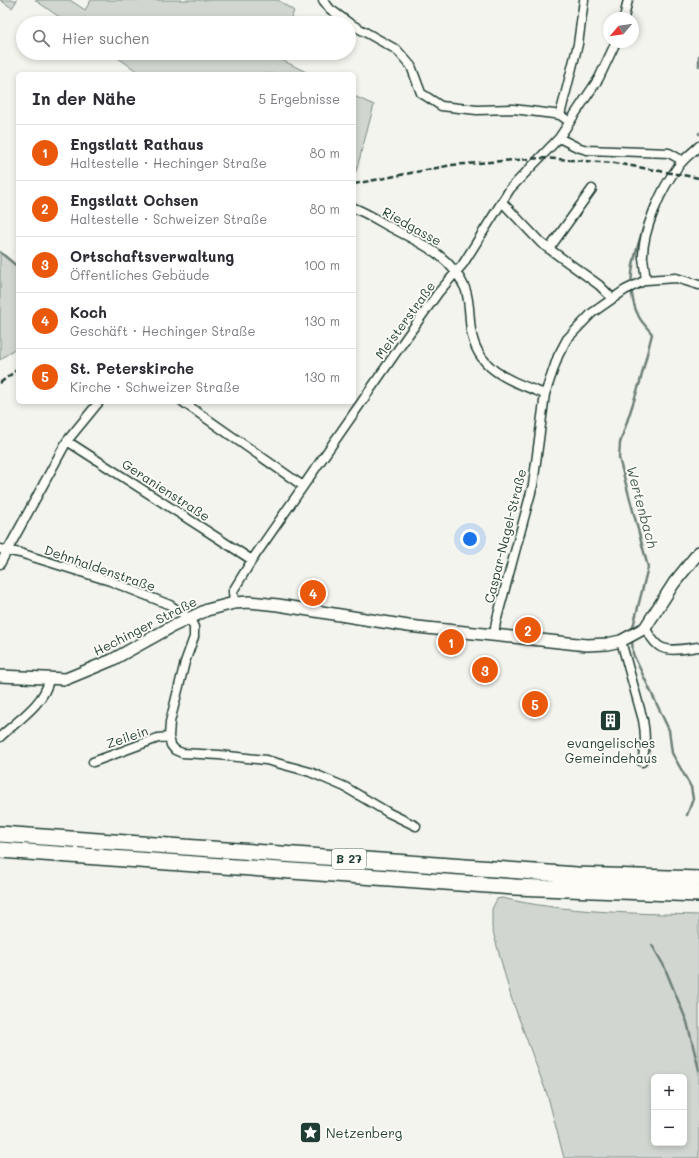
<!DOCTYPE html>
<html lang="de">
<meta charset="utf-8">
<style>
:root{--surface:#fff;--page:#f2f2f3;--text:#2b2b33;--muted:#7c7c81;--line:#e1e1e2;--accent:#ea580c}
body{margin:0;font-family:Mali,sans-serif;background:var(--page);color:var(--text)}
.controls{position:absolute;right:12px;bottom:12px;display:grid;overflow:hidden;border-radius:6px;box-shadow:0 2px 6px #0003}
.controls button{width:36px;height:36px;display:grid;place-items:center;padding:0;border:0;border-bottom:1px solid var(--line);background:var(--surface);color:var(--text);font:20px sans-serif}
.compass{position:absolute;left:603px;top:12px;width:36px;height:36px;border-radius:50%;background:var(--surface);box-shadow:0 2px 6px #0003;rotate:241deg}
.you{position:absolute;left:470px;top:539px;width:14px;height:14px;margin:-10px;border:3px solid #fff;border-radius:50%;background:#1a73e8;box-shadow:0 0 0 6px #1a73e833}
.badge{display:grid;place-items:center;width:26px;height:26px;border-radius:50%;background:var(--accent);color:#fff;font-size:13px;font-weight:700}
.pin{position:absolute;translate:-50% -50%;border:2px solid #fff;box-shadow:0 1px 4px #0006}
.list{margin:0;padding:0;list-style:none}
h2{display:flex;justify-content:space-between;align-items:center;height:52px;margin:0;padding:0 16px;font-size:17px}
h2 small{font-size:13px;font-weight:400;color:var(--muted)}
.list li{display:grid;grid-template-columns:26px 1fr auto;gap:12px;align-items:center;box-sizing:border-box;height:56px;padding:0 16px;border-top:1px solid var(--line)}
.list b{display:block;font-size:15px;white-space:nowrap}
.list p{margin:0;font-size:13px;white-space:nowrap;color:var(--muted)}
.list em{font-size:13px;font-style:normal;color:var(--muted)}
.icon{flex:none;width:22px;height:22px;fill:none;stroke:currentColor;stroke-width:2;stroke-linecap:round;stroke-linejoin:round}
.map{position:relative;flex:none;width:699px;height:1158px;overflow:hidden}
.search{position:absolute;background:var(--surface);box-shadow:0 2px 6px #0003;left:16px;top:16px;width:340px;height:44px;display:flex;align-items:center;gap:10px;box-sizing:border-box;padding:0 14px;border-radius:22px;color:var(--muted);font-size:15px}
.panel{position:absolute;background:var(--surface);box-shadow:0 2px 6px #0003;left:16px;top:72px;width:340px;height:332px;border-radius:6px}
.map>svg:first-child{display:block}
</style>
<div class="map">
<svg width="699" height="1158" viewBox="0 0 699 1158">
<rect width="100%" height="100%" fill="#f4f4ef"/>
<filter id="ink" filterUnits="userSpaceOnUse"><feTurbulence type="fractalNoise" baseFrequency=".025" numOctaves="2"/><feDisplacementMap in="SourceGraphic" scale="8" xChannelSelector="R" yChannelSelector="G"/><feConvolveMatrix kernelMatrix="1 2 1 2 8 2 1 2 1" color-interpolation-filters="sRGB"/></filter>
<g filter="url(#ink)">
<path fill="#d1d6d1" stroke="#788a82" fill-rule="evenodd" d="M0,0H17L12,8Z
M35,0H70L85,10L91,0H278L294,11L289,23H68Z
M111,53H275L274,56L310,74H141Z
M354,96L374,105L356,172H354Z
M0,252L18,267V346L0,360Z
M502,898C567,913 633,913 699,915V1158H564L548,1097L511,997L492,928V909L497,899ZM654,1077H684V1143H654Z"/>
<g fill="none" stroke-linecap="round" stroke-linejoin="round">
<path stroke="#6e8179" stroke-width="2.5" d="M699,56V66
M699,134V133
M650,210L653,201
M0,252L18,267
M632,631L648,567L619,458L620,443L640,382L652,334C648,328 642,323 639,317C622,285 637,246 648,215
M632,640L633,654L669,730L672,753L691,787L693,799L687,815
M652,945L664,966L687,1022L699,1070"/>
<defs>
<path id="street" d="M323,0L330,9L349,23
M624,18L628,0
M349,23L397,50L411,66L421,93L441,106L477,110L513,109L554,114L560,115L570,122
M560,115L578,44L584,0
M559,138L577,147L587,150L669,153L683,161
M502,202L541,243L599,285L612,298
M354,208C367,213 379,221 392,228C422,244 450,255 465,288C470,300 469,318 471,330C477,371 511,381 545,394
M549,249L592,189
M646,280C645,273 644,265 643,258C642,232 661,189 677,168C683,159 692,153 699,146
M183,402L303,486
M67,441L252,560
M0,549L20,553L110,581L170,605L189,618L194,627V637L185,662L170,722L169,737L171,745L175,750L182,753L219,755L266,760L310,772L345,787L389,813L416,826
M0,564L67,441L99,402
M234,603L233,591L252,560L406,338L438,293L463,264L510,189L559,138L599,78L616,42
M645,628C649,634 653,642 659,646C668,653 688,648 699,647
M494,635L496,622L533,485L545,394L558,356L567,339L592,313L625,290L646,280L676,278L699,285
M621,641L643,720C646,735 646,747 642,762
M0,737C18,720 44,704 49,680
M93,762L158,738L169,737"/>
<path id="secondary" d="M0,676L66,679L112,660L173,626L207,610L234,603L249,602L278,605L408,626L587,645L607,644L621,641L645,628L674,583L699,552"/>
<path id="highway" d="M0,834L577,875L699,879
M0,850L515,887L699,894"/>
</defs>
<use href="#street" stroke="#1f3d34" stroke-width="11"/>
<use href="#secondary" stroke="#1f3d34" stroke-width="14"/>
<use href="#highway" stroke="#1f3d34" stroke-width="18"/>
<use href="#street" stroke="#fdfcf7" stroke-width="8"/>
<use href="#secondary" stroke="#fdfcf7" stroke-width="11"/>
<use href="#highway" stroke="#fdfcf7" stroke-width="15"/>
<path stroke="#1f3d34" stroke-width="2.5" stroke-dasharray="6 3" stroke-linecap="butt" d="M354,184L452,165L541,158L615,163L699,178
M0,383L18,369"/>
</g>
</g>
<defs>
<symbol id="building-square" viewBox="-11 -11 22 22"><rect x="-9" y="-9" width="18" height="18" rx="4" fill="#1f3d34" stroke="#fdfcf7"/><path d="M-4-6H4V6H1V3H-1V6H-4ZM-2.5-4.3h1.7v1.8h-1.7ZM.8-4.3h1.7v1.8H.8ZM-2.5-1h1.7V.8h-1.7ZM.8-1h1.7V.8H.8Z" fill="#fff"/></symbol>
<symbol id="sight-square" viewBox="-11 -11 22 22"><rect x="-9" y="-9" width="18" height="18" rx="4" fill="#1f3d34" stroke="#fdfcf7"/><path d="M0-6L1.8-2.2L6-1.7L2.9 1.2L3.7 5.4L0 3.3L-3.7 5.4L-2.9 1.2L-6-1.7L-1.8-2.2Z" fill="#fff"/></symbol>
</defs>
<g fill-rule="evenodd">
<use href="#building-square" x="598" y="708" width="25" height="25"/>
<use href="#sight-square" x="298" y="1120" width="25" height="25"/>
</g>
<g text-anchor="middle" stroke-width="3.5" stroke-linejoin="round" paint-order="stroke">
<rect fill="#fdfcf7" stroke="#62766e" stroke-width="1" x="332" y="849" width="34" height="20" rx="3"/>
<g font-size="12" font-weight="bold" fill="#1f3d34">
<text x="349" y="863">B 27</text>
</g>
<g font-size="13" fill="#1f3d34" stroke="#fdfcf7">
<text transform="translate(412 226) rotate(29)" y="5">Riedgasse</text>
<text transform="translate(405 320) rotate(-54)" y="5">Meisterstraße</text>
<text transform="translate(166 490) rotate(33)" y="5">Geranienstraße</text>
<text transform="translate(505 536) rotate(-76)" y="5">Caspar-Nagel-Straße</text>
<text transform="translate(100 568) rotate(19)" y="5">Dehnhaldenstraße</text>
<text transform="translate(145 626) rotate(-27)" y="5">Hechinger Straße</text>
<text transform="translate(127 737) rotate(-19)" y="5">Zeilein</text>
</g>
<g font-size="13" fill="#1f3d34" stroke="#fdfcf7">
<text x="611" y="748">evangelisches<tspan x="611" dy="15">Gemeindehaus</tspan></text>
<text x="326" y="1138" text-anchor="start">Netzenberg</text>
</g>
<g font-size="14" font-style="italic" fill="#475f56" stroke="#fdfcf7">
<text transform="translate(642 507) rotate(75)" y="5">Wertenbach</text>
</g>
</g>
</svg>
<div class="controls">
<button>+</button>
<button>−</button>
</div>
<svg class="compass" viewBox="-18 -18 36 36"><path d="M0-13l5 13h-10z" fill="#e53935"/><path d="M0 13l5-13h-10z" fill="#7c7c81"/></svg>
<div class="you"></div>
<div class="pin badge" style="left:451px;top:642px">1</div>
<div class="pin badge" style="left:528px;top:630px">2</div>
<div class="pin badge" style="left:485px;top:670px">3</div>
<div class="pin badge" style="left:313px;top:593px">4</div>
<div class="pin badge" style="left:535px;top:704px">5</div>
<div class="search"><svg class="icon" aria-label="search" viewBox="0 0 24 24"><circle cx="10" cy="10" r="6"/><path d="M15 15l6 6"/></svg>Hier suchen</div>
<section class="panel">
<h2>In der Nähe<small>5 Ergebnisse</small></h2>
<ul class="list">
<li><span class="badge">1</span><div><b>Engstlatt Rathaus</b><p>Haltestelle · Hechinger Straße</p></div><em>80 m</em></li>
<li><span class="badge">2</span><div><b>Engstlatt Ochsen</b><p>Haltestelle · Schweizer Straße</p></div><em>80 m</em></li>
<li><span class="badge">3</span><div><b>Ortschaftsverwaltung</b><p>Öffentliches Gebäude</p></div><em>100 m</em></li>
<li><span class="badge">4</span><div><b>Koch</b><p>Geschäft · Hechinger Straße</p></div><em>130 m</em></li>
<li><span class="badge">5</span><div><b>St. Peterskirche</b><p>Kirche · Schweizer Straße</p></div><em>130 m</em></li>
</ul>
</section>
</div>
